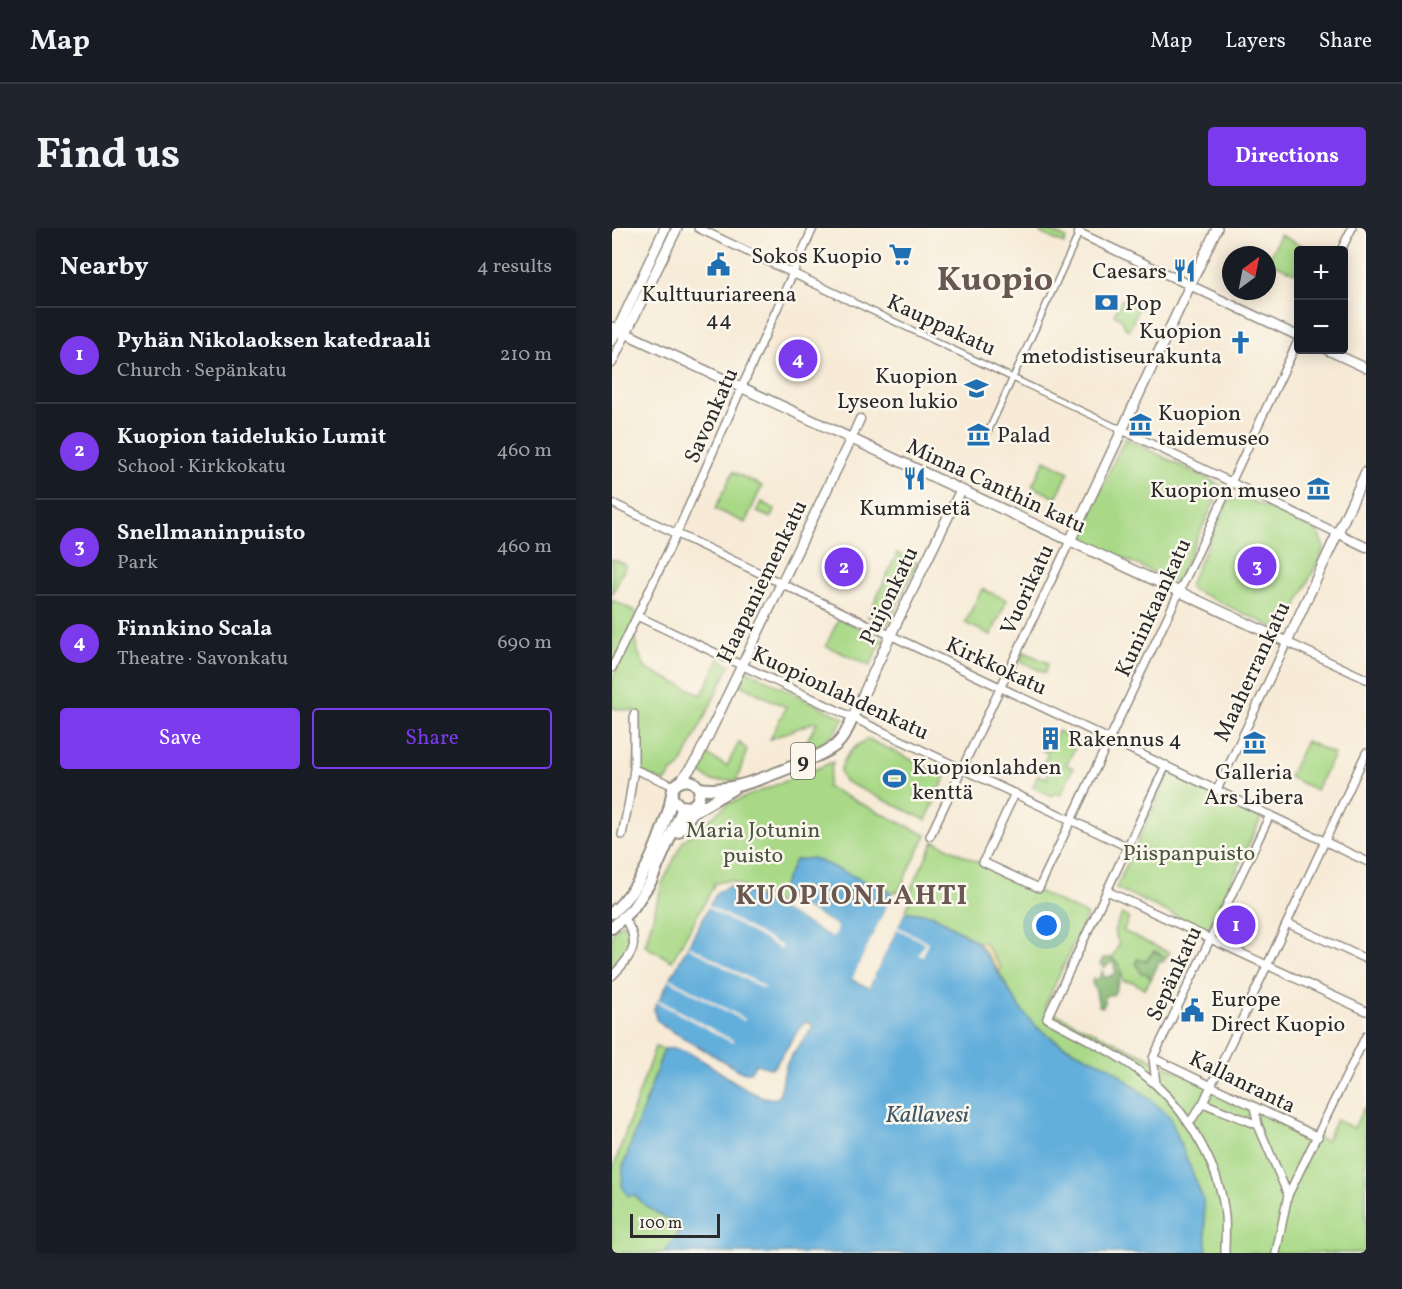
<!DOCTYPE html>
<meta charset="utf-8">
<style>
:root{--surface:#171b24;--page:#20242c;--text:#f1f3f6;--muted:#9ea1a6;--line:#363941;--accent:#7c3aed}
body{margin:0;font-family:Vollkorn,serif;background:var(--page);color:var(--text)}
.controls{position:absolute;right:18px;top:18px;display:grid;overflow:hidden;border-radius:6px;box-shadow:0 3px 15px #0003}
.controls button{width:54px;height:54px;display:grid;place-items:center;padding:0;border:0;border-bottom:2px solid var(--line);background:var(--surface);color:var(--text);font:30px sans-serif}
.compass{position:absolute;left:610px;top:18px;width:54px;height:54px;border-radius:50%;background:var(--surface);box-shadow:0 3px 15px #0003;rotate:32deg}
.scale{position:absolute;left:18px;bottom:15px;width:90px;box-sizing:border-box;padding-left:6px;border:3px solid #2b2b2b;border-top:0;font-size:16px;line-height:21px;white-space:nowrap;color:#2b2b2b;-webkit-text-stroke:4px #fbf7ec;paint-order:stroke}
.you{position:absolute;left:435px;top:698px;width:21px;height:21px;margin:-15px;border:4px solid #fff;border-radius:50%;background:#1a73e8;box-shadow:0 0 0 9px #1a73e833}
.badge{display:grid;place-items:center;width:39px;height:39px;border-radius:50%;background:var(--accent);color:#fff;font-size:20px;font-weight:700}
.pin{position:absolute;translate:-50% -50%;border:3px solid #fff;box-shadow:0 2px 6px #0006}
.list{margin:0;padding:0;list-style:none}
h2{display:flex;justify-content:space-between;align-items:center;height:78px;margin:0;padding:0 24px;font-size:26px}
h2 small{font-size:20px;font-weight:400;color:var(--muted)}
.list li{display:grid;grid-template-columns:39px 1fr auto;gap:18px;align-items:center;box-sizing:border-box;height:96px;padding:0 24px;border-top:2px solid var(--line)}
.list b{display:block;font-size:22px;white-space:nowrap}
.list p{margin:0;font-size:20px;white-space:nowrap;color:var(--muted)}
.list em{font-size:20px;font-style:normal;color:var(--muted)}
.actions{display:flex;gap:12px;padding:18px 24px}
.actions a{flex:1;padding:14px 0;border:2px solid var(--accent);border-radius:6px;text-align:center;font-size:21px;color:var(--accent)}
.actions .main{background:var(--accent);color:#fff}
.map{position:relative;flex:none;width:754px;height:1025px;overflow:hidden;border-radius:6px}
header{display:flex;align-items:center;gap:36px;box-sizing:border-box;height:84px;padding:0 30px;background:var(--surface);border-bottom:2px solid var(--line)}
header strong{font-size:28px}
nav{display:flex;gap:33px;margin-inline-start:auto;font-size:21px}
.intro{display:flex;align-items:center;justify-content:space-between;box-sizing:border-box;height:144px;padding:0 36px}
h1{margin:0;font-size:42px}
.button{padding:15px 27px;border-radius:6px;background:var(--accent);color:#fff;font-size:21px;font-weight:700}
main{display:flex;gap:36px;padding:0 36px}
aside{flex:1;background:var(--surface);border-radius:6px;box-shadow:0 3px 15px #0003}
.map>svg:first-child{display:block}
</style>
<header>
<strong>Map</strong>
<nav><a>Map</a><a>Layers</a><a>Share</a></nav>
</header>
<div class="intro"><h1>Find us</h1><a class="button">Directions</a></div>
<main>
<aside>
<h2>Nearby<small>4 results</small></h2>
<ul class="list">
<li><span class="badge">1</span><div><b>Pyhän Nikolaoksen katedraali</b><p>Church · Sepänkatu</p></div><em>210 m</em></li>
<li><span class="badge">2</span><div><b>Kuopion taidelukio Lumit</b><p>School · Kirkkokatu</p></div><em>460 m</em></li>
<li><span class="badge">3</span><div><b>Snellmaninpuisto</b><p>Park</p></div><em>460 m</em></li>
<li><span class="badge">4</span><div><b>Finnkino Scala</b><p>Theatre · Savonkatu</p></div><em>690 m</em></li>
</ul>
<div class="actions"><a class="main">Save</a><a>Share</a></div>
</aside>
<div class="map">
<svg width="754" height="1025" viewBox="0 0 754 1025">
<rect width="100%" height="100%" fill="#fbf7ec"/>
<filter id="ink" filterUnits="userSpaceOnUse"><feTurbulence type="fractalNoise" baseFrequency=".0167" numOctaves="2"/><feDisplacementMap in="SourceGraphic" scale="12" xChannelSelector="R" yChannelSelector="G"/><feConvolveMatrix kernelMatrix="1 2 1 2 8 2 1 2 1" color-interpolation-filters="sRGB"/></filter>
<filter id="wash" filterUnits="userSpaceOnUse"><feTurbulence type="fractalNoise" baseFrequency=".008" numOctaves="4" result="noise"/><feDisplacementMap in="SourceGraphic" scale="24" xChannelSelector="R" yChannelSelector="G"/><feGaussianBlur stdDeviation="1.35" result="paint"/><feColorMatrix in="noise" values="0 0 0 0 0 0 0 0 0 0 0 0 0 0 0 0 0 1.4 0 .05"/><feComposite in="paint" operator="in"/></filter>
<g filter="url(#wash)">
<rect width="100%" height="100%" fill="#f7ebd7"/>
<path fill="#a9d987" stroke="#6a8259" stroke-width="1.5" d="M431,0L454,10L452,16L428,5Z
M668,7L695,20L694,22H686V38L683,45L656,33Z
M510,71L527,79L517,102L513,100L509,90L502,87Z
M513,210L610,258L564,355L466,309Z
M433,232L457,244L444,270L420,258Z
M121,244L150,258L133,295L103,281Z
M630,268L706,304L712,320L677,394L661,399L579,361L577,357L616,273Z
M150,274L163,281L159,290L145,284Z
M285,325L305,334L277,395L272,397L256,389Z
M0,331L14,337L0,367Z
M370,361L395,372L379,407L353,395Z
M0,372L23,383L25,388L0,440Z
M227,390L271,411L258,438L214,418Z
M23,402L26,424L34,441L90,467L107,431L118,437L68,539L59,545L53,554L22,541L25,513L23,483L0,480V452Z
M412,424L436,435L433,445L408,433Z
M130,440L232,490C220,512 210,517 188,526L205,494H202L158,511L174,479L126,456Z
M446,503L466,514L454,537L461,540L449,567L443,564L440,568L421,559L426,547L435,550L437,543L429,539L436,526L430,522L432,519L438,522Z
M256,511L334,548L314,592L232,553L228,543C232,528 242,518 256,511Z
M694,513L722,526L704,562L677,549Z
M127,514L135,522L125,552L100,553L87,544L93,526L115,538Z
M221,534L215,559L314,607L286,664L282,663L280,667L275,661H169L170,668L166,676L118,652L100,656L102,658L60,733L33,718L50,656L71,613L116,576Z
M558,544L650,588L596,703L504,660Z
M322,613L475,687L433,778L435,782L714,913L724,892L742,900L751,881H754V1025H553L481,832C454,819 427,806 408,781C400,770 394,756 387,744L389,740L372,714H365L320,686L293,684L299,671L295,669Z
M510,686L517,690L511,703L558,725L554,729L542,723L534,733H529L534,745L539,751L532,761L521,754L511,753L508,737L500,730L507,716L502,703Z
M11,694C23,714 15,727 0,742V705Z
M43,819L52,821L11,939L22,967L33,977L48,987L67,995L69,999L57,1020L51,1025H0V944Z"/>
<path fill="#86b974" stroke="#587250" stroke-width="1.5" d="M542,723L554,729L551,734H547L539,751L534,745L529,746L524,735L525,731L534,733Z
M491,730H500L508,737L509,747L502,766L493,768V775L490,779L487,778L484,763L480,755L481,751L486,752L490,743L493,750L505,745L503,743L502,735H498L492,740L488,736Z"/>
<path fill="#eeda9e" stroke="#8c8264" stroke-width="1.5" d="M365,714H372L389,740L387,744Z"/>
<path fill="#63afdc" stroke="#476d84" stroke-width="1.5" d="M201,630L268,660L275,661L280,667L240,752L257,759L293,684L320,686L365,714L382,738L408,780L424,799L450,817L498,839L538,871L558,889L591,971L595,1025H51L63,1011L69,999L66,995L48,987L33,977L22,967L16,968L10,958L11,939L52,821C86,814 134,876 165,870C172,860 170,849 174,838C179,824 194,812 201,798L196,794H192L162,839L158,840L144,836L138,844H130L51,798L44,791L42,781L105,664L120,657L160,676L219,709L224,697L170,668L169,661L183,632Z"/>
<path fill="#f7ebd7" d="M281,664L283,668L244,750L256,755L292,681H294L286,699L316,714L311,728L306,726L313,715L285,701L257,759L240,751Z
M170,668L224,697L225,704L220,709L165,679L166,676L219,705L221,703V699L169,670Z
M97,678L170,718L169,721L96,680Z
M77,717L153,759L151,761L76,719Z
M58,750L133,791L132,793L57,752Z
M47,772L122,813L121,815L45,774Z"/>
</g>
<g filter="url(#ink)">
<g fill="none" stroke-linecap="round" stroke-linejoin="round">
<defs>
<path id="pedestrian" d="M239,73L506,200
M376,204L467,5"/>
<path id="minor" d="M86,0L239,73
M729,22L740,0
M506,200L725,305
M0,275L754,633
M25,388L516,619
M0,440L62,311L201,0
M22,486V541L62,558
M554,537L435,790C470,809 515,830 544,857C578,888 609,942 613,988C614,1000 613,1013 613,1025
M605,562L675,414L754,451
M403,565L371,634L427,660L686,113
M10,607L17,573L22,541
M318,608L458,313
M495,663L754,783
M675,695L754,731
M0,748C21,727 31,714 10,688
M541,830L706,909
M544,856L541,830L658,587
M591,875L646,897
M642,879L646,897L676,967
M578,894L591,875L754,525
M664,1025L676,967L754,808"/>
<path id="tertiary" d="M467,5L686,108
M0,113L6,101
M715,122L754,140
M0,135L14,105
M239,211L248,191
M725,305L754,319"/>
<path id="secondary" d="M0,99L675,414L754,244
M6,101L53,0
M14,105L65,0
M458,313L605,0
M241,489L282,400L349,262
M69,553L85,531L239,211"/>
<path id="primary" d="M87,560C99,562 112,561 124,558C141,555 211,528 224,517C232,510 237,499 241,489
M66,604L80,585L121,561
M0,685C30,658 44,622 56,584C59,576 59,566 62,558C72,549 83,551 88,563L85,574L78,579L68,578L60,570
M0,700L21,680L39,653L71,580"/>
</defs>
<use href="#pedestrian" stroke="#918b81" stroke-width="8"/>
<use href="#minor" stroke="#918b81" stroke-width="10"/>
<use href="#tertiary" stroke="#918b81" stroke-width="11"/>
<use href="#secondary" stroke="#918b81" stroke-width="12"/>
<use href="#primary" stroke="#918b81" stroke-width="14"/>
<use href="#pedestrian" stroke="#fff" stroke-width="5"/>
<use href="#minor" stroke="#fff" stroke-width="7"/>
<use href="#tertiary" stroke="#fff" stroke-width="8"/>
<use href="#secondary" stroke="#fff" stroke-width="9"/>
<use href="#primary" stroke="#fff" stroke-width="10"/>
</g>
</g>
<defs>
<symbol id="supermarket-bare" viewBox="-9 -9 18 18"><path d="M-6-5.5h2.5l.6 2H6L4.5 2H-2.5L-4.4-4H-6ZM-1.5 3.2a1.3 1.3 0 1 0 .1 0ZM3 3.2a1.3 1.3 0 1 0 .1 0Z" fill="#1f6fb2" stroke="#fbf7ec" stroke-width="2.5" paint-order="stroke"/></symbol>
<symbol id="civic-bare" viewBox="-9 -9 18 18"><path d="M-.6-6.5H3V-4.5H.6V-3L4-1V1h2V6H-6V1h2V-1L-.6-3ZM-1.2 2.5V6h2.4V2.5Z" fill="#1f6fb2" stroke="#fbf7ec" stroke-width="2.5" paint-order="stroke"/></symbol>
<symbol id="restaurant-bare" viewBox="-9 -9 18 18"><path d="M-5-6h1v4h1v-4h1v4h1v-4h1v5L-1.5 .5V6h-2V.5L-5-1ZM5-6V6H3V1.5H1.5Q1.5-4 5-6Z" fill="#1f6fb2" stroke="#fbf7ec" stroke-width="2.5" paint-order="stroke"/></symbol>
<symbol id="bank-bare" viewBox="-9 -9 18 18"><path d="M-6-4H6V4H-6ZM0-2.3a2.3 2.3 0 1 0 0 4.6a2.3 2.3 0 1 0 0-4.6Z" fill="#1f6fb2" stroke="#fbf7ec" stroke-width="2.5" paint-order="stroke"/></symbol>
<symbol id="church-bare" viewBox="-9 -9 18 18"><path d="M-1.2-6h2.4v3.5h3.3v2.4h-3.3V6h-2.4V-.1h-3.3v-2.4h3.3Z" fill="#1f6fb2" stroke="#fbf7ec" stroke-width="2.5" paint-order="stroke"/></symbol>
<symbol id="school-bare" viewBox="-9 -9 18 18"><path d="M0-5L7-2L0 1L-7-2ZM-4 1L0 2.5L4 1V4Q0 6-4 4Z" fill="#1f6fb2" stroke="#fbf7ec" stroke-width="2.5" paint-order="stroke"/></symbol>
<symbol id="museum-bare" viewBox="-9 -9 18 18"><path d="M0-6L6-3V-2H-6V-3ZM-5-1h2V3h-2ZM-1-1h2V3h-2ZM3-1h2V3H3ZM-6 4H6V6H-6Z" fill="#1f6fb2" stroke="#fbf7ec" stroke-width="2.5" paint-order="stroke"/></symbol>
<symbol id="building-bare" viewBox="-9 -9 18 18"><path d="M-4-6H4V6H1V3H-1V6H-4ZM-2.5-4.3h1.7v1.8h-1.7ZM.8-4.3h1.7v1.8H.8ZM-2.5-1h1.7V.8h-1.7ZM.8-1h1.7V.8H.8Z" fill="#1f6fb2" stroke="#fbf7ec" stroke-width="2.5" paint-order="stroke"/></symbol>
<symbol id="stadium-bare" viewBox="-9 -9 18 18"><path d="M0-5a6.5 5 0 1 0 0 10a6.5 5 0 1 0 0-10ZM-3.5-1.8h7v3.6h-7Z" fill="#1f6fb2" stroke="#fbf7ec" stroke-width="2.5" paint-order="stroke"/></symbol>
</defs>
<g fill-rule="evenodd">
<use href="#supermarket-bare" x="272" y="10" width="33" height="33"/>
<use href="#civic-bare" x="90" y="20" width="33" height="33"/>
<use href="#restaurant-bare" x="556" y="26" width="33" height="33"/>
<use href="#bank-bare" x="478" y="58" width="33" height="33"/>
<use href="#church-bare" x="612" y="98" width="33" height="33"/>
<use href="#school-bare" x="348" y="144" width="33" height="33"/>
<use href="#museum-bare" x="512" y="180" width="33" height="33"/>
<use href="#museum-bare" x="350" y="190" width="33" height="33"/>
<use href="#restaurant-bare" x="286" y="234" width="33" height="33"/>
<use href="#museum-bare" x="690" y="244" width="33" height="33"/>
<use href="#building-bare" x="422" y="494" width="33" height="33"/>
<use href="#museum-bare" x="626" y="498" width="33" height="33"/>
<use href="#stadium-bare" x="266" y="534" width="33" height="33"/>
<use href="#civic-bare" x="564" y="766" width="33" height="33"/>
</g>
<g text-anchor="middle" stroke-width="5" stroke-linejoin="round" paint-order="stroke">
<rect fill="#fbf7ec" stroke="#696865" stroke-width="1.5" x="179" y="515" width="24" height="36" rx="4.5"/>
<g font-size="21" font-weight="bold" fill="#2b2b2b">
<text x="191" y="540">9</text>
</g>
<g font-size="22" fill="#2b2b2b" stroke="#fbf7ec" text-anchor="start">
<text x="270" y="35" text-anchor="end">Sokos Kuopio</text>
<text x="555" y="50" text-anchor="end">Caesars</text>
<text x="107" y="73" text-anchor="middle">Kulttuuriareena<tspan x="107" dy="25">44</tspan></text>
<text x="513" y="82">Pop</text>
<text x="610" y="110" text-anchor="end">Kuopion<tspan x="610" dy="25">metodistiseurakunta</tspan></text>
<text x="346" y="155" text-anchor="end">Kuopion<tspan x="346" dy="25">Lyseon lukio</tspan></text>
<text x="546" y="192">Kuopion<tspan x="546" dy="25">taidemuseo</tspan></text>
<text x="385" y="214">Palad</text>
<text x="689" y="269" text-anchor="end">Kuopion museo</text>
<text x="303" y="287" text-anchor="middle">Kummisetä</text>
<text x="456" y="518">Rakennus 4</text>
<text x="300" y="546">Kuopionlahden<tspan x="300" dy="25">kenttä</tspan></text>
<text x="642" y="551" text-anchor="middle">Galleria<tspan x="642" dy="25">Ars Libera</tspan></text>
<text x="599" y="778">Europe<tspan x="599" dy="25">Direct Kuopio</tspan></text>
</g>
<g font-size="22" fill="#2b2b2b" stroke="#fbf7ec">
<text transform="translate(330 96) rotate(25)" y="8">Kauppakatu</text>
<text transform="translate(98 187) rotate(-66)" y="8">Savonkatu</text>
<text transform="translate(385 257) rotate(25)" y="8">Minna Canthin katu</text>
<text transform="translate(149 353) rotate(-64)" y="8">Haapaniemenkatu</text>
<text transform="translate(414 361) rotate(-65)" y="8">Vuorikatu</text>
<text transform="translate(276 367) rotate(-64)" y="8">Puijonkatu</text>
<text transform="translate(540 379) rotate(-65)" y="8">Kuninkaankatu</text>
<text transform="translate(385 437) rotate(25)" y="8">Kirkkokatu</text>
<text transform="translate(639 443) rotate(-65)" y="8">Maaherrankatu</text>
<text transform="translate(229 464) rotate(25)" y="8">Kuopionlahdenkatu</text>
<text transform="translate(561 745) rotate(-65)" y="8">Sepänkatu</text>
<text transform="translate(631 853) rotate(26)" y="8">Kallanranta</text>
</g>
<g font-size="22" fill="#4a5642" stroke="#fbf7ec">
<text x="141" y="609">Maria Jotunin<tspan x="141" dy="25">puisto</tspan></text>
<text x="577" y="632">Piispanpuisto</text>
</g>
<g font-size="24" font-style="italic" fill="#3f5969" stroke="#fbf7ec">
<text x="315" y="894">Kallavesi</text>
</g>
<g font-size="28" font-weight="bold" letter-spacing="1.5" fill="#695752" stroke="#fbf7ec">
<text x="240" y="676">KUOPIONLAHTI</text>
</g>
<g font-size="34" font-weight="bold" fill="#695752" stroke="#fbf7ec">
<text x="383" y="62">Kuopio</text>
</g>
</g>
</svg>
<div class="controls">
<button>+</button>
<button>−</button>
</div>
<svg class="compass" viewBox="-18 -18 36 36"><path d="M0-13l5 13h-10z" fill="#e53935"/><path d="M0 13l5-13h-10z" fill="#9ea1a6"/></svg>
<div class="scale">100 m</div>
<div class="you"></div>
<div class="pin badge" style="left:624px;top:697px">1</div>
<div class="pin badge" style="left:232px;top:339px">2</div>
<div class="pin badge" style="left:645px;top:338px">3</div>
<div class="pin badge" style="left:186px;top:131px">4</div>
</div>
</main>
